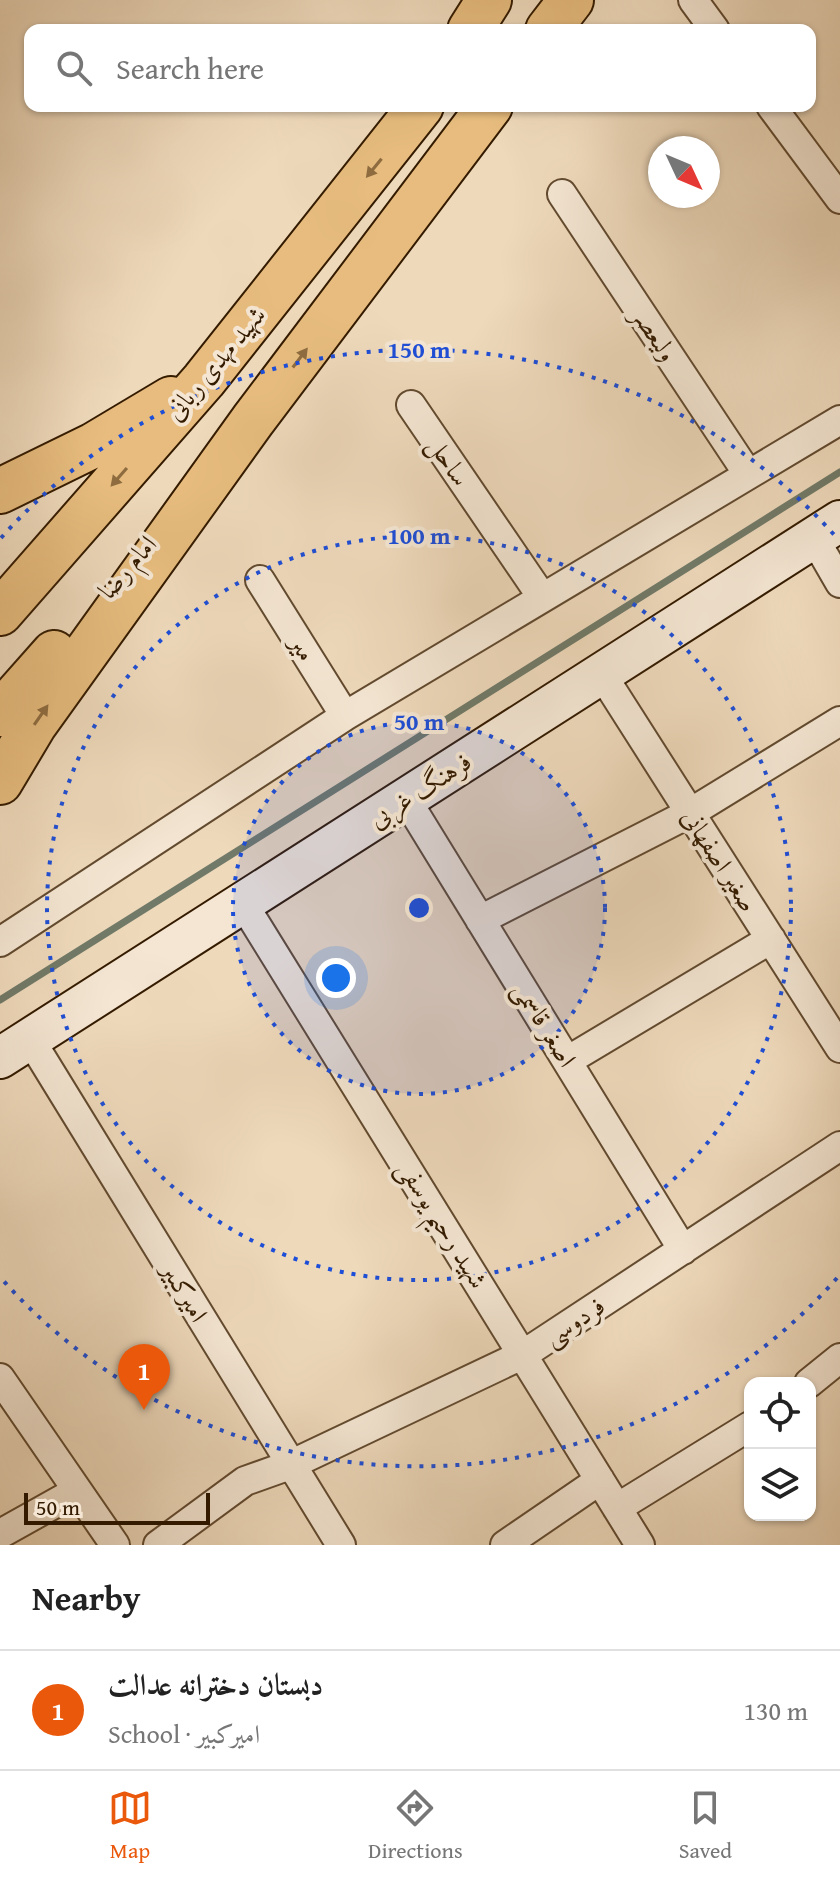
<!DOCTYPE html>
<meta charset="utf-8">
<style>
:root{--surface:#fff;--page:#f2f2f2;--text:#222;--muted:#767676;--line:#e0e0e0;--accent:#ea580c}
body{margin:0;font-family:"Gentium Book Plus",Amiri,serif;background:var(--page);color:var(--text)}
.controls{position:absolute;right:24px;bottom:24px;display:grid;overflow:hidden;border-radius:16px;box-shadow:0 2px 6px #0004}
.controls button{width:72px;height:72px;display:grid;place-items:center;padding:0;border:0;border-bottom:2px solid var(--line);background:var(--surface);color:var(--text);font:40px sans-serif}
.compass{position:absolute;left:648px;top:136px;width:72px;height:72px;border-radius:50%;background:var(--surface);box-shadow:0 2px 6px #0004;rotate:134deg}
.scale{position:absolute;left:24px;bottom:20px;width:186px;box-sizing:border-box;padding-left:8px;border:4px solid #341b00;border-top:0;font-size:22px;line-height:28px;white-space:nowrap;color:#341b00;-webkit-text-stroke:6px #f4e6d3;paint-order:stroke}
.you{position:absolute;left:336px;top:978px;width:28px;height:28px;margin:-20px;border:6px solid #fff;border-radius:50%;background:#1a73e8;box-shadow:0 0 0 12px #1a73e833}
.badge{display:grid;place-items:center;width:52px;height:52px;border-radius:50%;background:var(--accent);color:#fff;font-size:26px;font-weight:700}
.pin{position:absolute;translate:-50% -66px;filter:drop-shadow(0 2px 4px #0008)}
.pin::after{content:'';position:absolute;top:42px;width:28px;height:24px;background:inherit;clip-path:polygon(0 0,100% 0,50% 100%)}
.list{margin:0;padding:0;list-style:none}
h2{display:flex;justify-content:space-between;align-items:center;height:104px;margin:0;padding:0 32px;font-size:34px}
h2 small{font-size:26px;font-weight:400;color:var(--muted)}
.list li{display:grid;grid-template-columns:52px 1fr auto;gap:24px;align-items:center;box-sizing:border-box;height:120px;padding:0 32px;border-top:2px solid var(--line)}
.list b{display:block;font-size:30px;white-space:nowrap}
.list p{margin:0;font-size:26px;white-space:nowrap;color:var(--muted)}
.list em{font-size:26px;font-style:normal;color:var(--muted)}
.icon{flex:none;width:44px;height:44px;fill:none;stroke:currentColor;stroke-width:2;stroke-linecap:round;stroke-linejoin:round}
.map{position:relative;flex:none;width:840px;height:1545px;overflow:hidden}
.search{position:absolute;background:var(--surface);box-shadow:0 2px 6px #0004;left:24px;right:24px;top:24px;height:88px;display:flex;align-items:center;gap:20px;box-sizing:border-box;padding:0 28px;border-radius:16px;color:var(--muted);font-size:30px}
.sheet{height:224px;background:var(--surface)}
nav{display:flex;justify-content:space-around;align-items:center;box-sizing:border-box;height:112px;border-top:2px solid var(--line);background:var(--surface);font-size:22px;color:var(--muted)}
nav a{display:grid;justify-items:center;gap:4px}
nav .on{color:var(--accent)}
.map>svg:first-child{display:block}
</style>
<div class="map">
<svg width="840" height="1545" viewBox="0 0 840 1545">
<rect width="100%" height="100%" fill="#eed9bb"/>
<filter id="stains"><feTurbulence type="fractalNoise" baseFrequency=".0025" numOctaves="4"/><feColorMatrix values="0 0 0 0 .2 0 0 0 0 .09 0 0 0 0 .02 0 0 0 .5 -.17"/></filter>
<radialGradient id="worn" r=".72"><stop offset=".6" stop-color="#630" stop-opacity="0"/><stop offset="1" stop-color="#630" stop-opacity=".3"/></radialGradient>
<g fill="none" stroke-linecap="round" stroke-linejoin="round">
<path stroke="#717a68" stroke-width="7" d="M0,1000L840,472"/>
<defs>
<path id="street" d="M693,0L715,30
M771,106L840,199
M562,194L748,474
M411,405L542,597
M814,538L840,583
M260,580L345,716
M601,673L840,1048
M406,799L683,1250
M244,905L640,1545
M480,920L690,813L840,721
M0,942L345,716L840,420
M30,1039L341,1545
M567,1061L771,939
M0,1378L115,1545
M809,1383L840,1358
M617,1508L750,1426
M0,1534L77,1491
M158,1545L245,1481L290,1465L524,1354L840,1146
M505,1545L600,1480"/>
<path id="secondary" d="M0,1058L840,521"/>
<path id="highway" d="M470,30L489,0
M548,30L571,0
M0,491L94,445L171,399
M0,613L204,380L421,106
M0,714L54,653
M0,782L34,725L253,420L490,106"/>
</defs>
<use href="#street" stroke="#624a2f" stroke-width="32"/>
<use href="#secondary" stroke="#341b00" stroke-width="44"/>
<use href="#highway" stroke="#341b00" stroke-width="48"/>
<use href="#street" stroke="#f4e6d3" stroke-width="28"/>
<use href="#secondary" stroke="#f4e6d3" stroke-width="40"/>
<use href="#highway" stroke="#e7bc7e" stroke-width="44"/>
</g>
<defs><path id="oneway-solid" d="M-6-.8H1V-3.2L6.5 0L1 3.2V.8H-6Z" transform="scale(2)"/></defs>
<g fill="#8e6c3f">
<use href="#oneway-solid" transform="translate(374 168) rotate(129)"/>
<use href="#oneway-solid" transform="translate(300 358) rotate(-53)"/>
<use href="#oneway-solid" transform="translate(119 477) rotate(131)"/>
<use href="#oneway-solid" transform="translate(41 715) rotate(-55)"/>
</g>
<circle cx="419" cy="908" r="186" fill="#1d4ed8" fill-opacity=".12"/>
<g fill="none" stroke="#1d4ed8" stroke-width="4" stroke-dasharray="4 8">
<circle cx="419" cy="908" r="186"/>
<circle cx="419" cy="908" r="372"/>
<path d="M837 1278A558 558 0 0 1 1 1278M1 538A558 558 0 0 1 837 538"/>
</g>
<g text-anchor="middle" stroke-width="8" stroke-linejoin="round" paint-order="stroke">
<g font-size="26" fill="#341b00" stroke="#f4e6d3">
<text transform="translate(655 334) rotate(56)" y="9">ولیعصر</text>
<text transform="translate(215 363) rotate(-50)" y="9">شهید مهدی ربانی</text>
<text transform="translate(449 461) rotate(56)" y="9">ساحل</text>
<text transform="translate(127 567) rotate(-49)" y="9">امام رضا</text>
<text transform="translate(303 648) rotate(58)" y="9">میر</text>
<text transform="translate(420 790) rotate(-33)" y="9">فرهنگ غربی</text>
<text transform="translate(720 860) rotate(57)" y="9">صغیر اصفهانی</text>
<text transform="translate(545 1024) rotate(58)" y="9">اصغر قاسمی</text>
<text transform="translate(443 1224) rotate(58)" y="9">شهید رحیم یوسفی</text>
<text transform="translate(185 1292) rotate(59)" y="9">امیرکبیر</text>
<text transform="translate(574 1321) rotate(-33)" y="9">فردوسی</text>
</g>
</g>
<circle cx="419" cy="908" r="12" fill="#1d4ed8" stroke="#f4e6d3" stroke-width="4"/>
<g font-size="24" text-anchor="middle" font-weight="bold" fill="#1d4ed8" stroke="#f4e6d3" stroke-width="8" stroke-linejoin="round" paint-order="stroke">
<text x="419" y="358">150 m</text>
<text x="419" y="544">100 m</text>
<text x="419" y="730">50 m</text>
</g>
<rect width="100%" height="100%" filter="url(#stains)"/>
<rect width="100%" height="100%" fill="url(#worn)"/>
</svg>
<div class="controls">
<button><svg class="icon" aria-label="locate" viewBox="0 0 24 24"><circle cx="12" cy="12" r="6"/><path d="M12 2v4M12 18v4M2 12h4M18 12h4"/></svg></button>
<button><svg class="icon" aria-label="layers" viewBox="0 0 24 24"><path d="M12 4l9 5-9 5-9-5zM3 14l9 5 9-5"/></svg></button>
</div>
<svg class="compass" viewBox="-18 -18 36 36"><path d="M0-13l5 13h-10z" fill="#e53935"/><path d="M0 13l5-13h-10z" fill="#767676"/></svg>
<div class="scale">50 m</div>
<div class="you"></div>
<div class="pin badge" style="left:144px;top:1410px">1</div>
<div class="search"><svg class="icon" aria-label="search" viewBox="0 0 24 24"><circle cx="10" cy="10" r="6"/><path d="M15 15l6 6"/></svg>Search here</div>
</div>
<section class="sheet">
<h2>Nearby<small></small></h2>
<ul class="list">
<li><span class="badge">1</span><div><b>دبستان دخترانه عدالت</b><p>School · امیرکبیر</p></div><em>130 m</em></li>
</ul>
</section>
<nav>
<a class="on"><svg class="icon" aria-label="map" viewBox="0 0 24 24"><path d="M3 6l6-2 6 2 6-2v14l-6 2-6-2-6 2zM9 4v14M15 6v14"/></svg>Map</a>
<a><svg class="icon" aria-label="directions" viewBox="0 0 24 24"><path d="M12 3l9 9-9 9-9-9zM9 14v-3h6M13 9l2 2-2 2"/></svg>Directions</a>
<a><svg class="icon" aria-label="saved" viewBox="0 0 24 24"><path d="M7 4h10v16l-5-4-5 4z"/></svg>Saved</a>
</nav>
